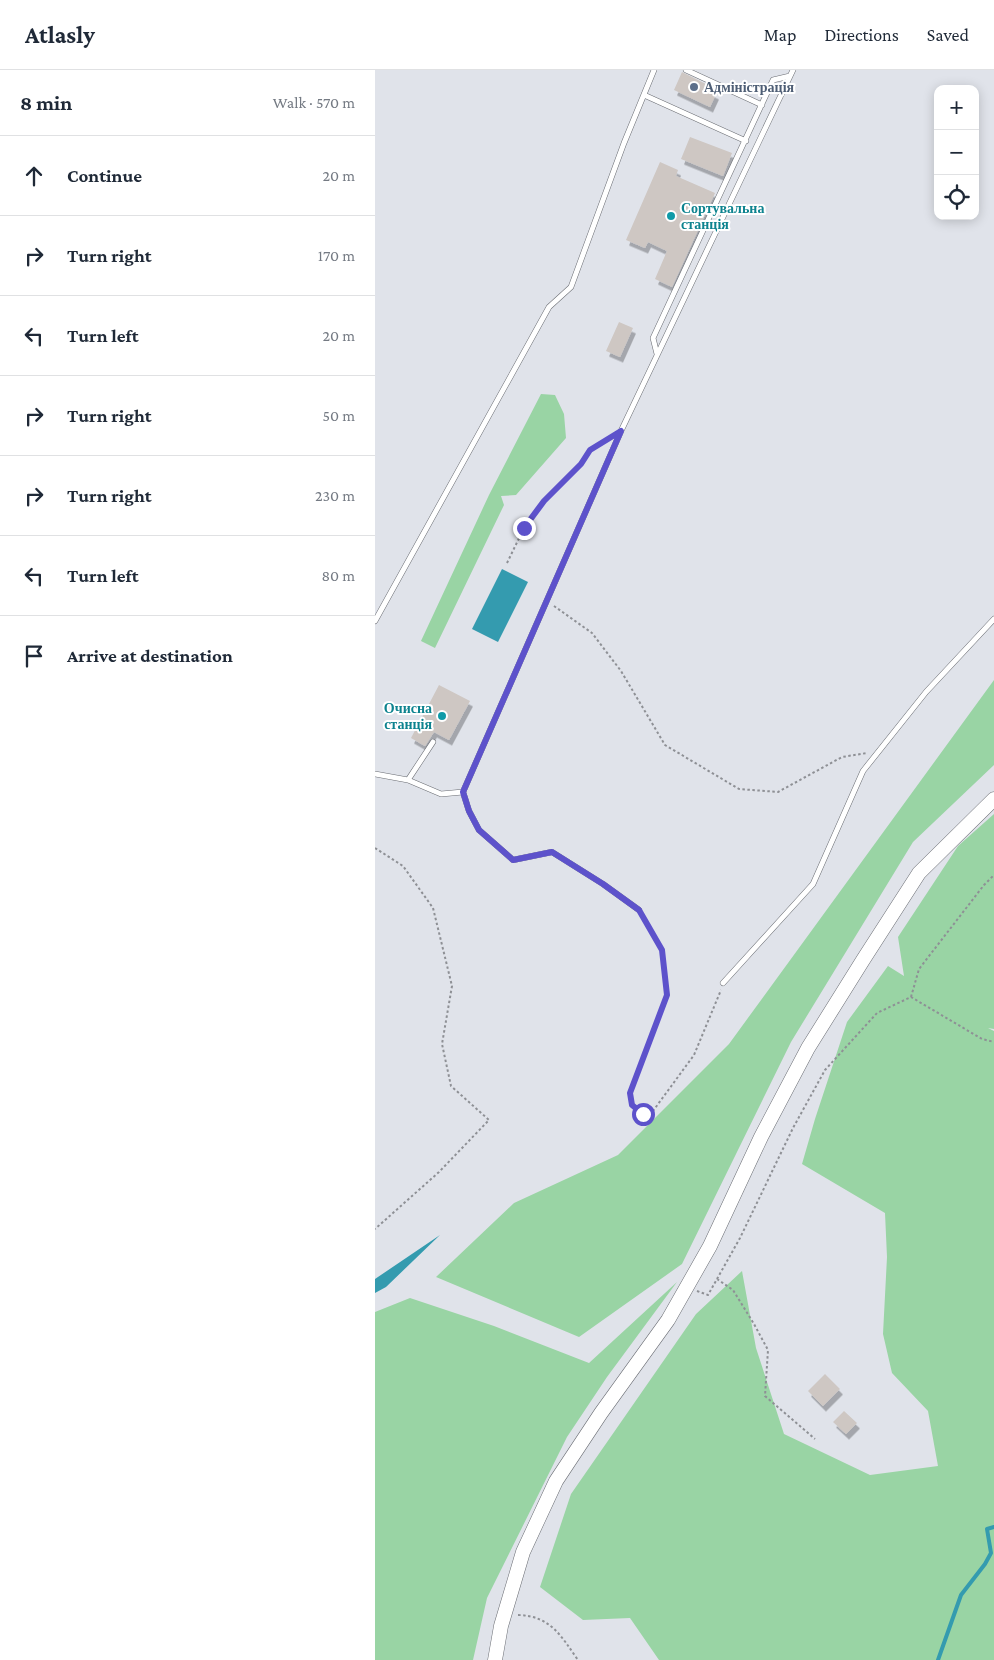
<!DOCTYPE html>
<meta charset="utf-8">
<style>
:root{--surface:#fff;--page:#f2f2f3;--text:#1f2937;--muted:#747a83;--line:#e0e1e3}
body{margin:0;font-family:"Crimson Pro",serif;background:var(--page);color:var(--text)}
.controls{position:absolute;right:15px;top:15px;display:grid;overflow:hidden;border-radius:10px;box-shadow:0 2px 12px #0003}
.controls button{width:45px;height:45px;display:grid;place-items:center;padding:0;border:0;border-bottom:1px solid var(--line);background:var(--surface);color:var(--text);font:25px sans-serif}
.stop{position:absolute;width:15px;height:15px;margin:-11px;border:4px solid #5d52cb;border-radius:50%;background:#fff}
.stop.end{background:#5d52cb;border-color:#fff;box-shadow:0 1px 5px #0008}
.list{margin:0;padding:0;list-style:none}
h2{display:flex;justify-content:space-between;align-items:center;height:65px;margin:0;padding:0 20px;font-size:21px}
h2 small{font-size:16px;font-weight:400;color:var(--muted)}
.list li{display:grid;grid-template-columns:32px 1fr auto;gap:15px;align-items:center;box-sizing:border-box;height:80px;padding:0 20px;border-top:1px solid var(--line)}
.list b{display:block;font-size:19px;white-space:nowrap}
.list em{font-size:16px;font-style:normal;color:var(--muted)}
.icon{flex:none;width:28px;height:28px;fill:none;stroke:currentColor;stroke-width:2;stroke-linecap:round;stroke-linejoin:round}
.map{position:relative;flex:none;width:619px;height:1590px;overflow:hidden}
header{display:flex;align-items:center;gap:30px;box-sizing:border-box;height:70px;padding:0 25px;background:var(--surface);border-bottom:1px solid var(--line)}
header strong{font-size:24px}
nav{display:flex;gap:28px;margin-inline-start:auto;font-size:18px}
main{display:flex}
aside{flex:1;background:var(--surface)}
.map>svg:first-child{display:block}
</style>
<header>
<strong>Atlasly</strong>
<nav><a>Map</a><a>Directions</a><a>Saved</a></nav>
</header>
<main>
<aside>
<h2>8 min<small>Walk · 570 m</small></h2>
<ul class="list">
<li><svg class="icon" aria-label="ahead" viewBox="0 0 24 24"><path d="M12 20V5M6 11l6-6 6 6"/></svg><div><b>Continue</b></div><em>20 m</em></li>
<li><svg class="icon" aria-label="right" viewBox="0 0 24 24"><path d="M7 20v-9h11M14 6l5 5-5 5"/></svg><div><b>Turn right</b></div><em>170 m</em></li>
<li><svg class="icon" aria-label="left" viewBox="0 0 24 24"><path d="M17 20v-9H6M10 6l-5 5 5 5"/></svg><div><b>Turn left</b></div><em>20 m</em></li>
<li><svg class="icon" aria-label="right" viewBox="0 0 24 24"><path d="M7 20v-9h11M14 6l5 5-5 5"/></svg><div><b>Turn right</b></div><em>50 m</em></li>
<li><svg class="icon" aria-label="right" viewBox="0 0 24 24"><path d="M7 20v-9h11M14 6l5 5-5 5"/></svg><div><b>Turn right</b></div><em>230 m</em></li>
<li><svg class="icon" aria-label="left" viewBox="0 0 24 24"><path d="M17 20v-9H6M10 6l-5 5 5 5"/></svg><div><b>Turn left</b></div><em>80 m</em></li>
<li><svg class="icon" aria-label="arrive" viewBox="0 0 24 24"><path d="M6 21V4h12l-3 4 3 4H6"/></svg><div><b>Arrive at destination</b></div></li>
</ul>
</aside>
<div class="map">
<svg width="619" height="1590" viewBox="0 0 619 1590">
<defs>
<filter id="shadow"><feDropShadow dx="3" dy="5.5" stdDeviation="0" flood-color="#0004"/></filter>
</defs>
<rect width="100%" height="100%" fill="#e0e3ea"/>
<path fill="#99d4a4" d="M166,324L180,325L189,344L191,368L141,425L126,426L129,435L60,578L46,571L114,425Z
M619,610V695L538,772L416,972L307,1194L204,1267L61,1207L139,1133L243,1085L354,974Z
M619,744V959L613,958L619,961V1590H284L255,1548L208,1550L165,1517L196,1424L321,1244L367,1201L381,1278L409,1364L495,1405L563,1396L553,1341L517,1303L508,1264L512,1187L510,1143L427,1094L440,1049L472,952L513,896L529,906L523,867L583,776Z
M302,1212L232,1307L192,1367L112,1528L98,1590H0V1242L35,1228L119,1256L214,1293Z"/>
<path fill="#349baf" d="M127,499L153,512L123,572L97,559Z
M65,1165L11,1217L0,1223V1209Z"/>
<g fill="none" stroke-linecap="round" stroke-linejoin="round">
<path stroke="#349baf" stroke-width="4" d="M563,1590L586,1525L610,1494L616,1483L612,1459L619,1457"/>
</g>
<path fill="#cec7c3" filter="url(#shadow)" d="M307,2L337,17L335,21L341,24L335,37L299,20Z
M315,67L357,83L348,106L306,89Z
M285,92L303,100L301,106L340,123L297,217L280,209L292,181L273,172L270,178L251,170Z
M244,252L258,258L245,287L231,281Z
M64,615L95,631L74,670L59,662L50,676L36,668Z
M450,1304L465,1319L448,1336L433,1321Z
M469,1341L482,1353L471,1364L458,1352Z"/>
<g fill="none" stroke-linecap="round" stroke-linejoin="round">
<defs>
<path id="lane" d="M311,0L387,35
M269,25L371,71
M282,284L278,268L398,10L415,6
M0,551L174,237L196,217L249,73L279,0
M0,704L33,710L66,724L88,722
M33,710L58,672
M264,840L228,814L177,782L138,790L104,760L94,741L88,722L246,361L418,0
M348,913L438,814L488,701L551,622L619,549"/>
<path id="secondary" d="M120,1590L126,1556L148,1482L181,1411L226,1343L293,1250L335,1176L386,1067L433,978L488,890L544,803L619,729"/>
</defs>
<use href="#lane" stroke="#6a6d73" stroke-width="6"/>
<use href="#secondary" stroke="#6a6d73" stroke-width="15"/>
<path stroke="#8e9095" stroke-width="2" stroke-dasharray="2.5 2.5" stroke-linecap="butt" d="M132,493L149,458L169,431L206,394L215,380L233,369
M179,536L217,563L246,601L290,675L364,719L403,722L467,687L492,683
M0,778L28,796L58,838L77,916L67,974L76,1016L114,1050L64,1102L0,1159
M268,846L287,880L291,925L255,1023L257,1035L268,1044L278,1041L319,985L346,920
M536,927L544,899L609,815L619,805
M342,1209L358,1220L379,1254L393,1280L390,1326L440,1369
M322,1221L333,1225L365,1168L418,1058L450,1000L502,943L536,927L607,969L619,972
M143,1545C176,1546 186,1566 203,1590"/>
<use href="#lane" stroke="#fff" stroke-width="5"/>
<use href="#secondary" stroke="#fff" stroke-width="14"/>
</g>
<g fill="none" stroke-linecap="round" stroke-linejoin="round">
<path stroke="#5d52cb" stroke-width="6" d="M149,458L169,431L206,394L215,380L246,361L88,722L94,741L104,760L138,790L177,782L228,814L264,840L287,880L292,925L255,1023L257,1035L268,1044"/>
</g>
<circle fill="#5c6f8a" stroke="#fff" stroke-width="2" cx="319" cy="17" r="5"/>
<g fill="#0f9aa8" stroke="#fff" stroke-width="2">
<circle cx="296" cy="146" r="5"/>
<circle cx="67" cy="646" r="5"/>
</g>
<g text-anchor="middle" stroke-width="4" stroke-linejoin="round" paint-order="stroke">
<g font-size="14" font-weight="bold" fill="#4e5e75" stroke="#fff" text-anchor="start">
<text x="329" y="22">Адміністрація</text>
</g>
<g font-size="14" font-weight="bold" fill="#0d838f" stroke="#fff" text-anchor="start">
<text x="306" y="143">Сортувальна<tspan x="306" dy="16">станція</tspan></text>
<text x="57" y="643" text-anchor="end">Очисна<tspan x="57" dy="16">станція</tspan></text>
</g>
</g>
</svg>
<div class="controls">
<button>+</button>
<button>−</button>
<button><svg class="icon" aria-label="locate" viewBox="0 0 24 24"><circle cx="12" cy="12" r="6"/><path d="M12 2v4M12 18v4M2 12h4M18 12h4"/></svg></button>
</div>
<div class="stop" style="left:268px;top:1044px"></div>
<div class="stop end" style="left:149px;top:458px"></div>
</div>
</main>
